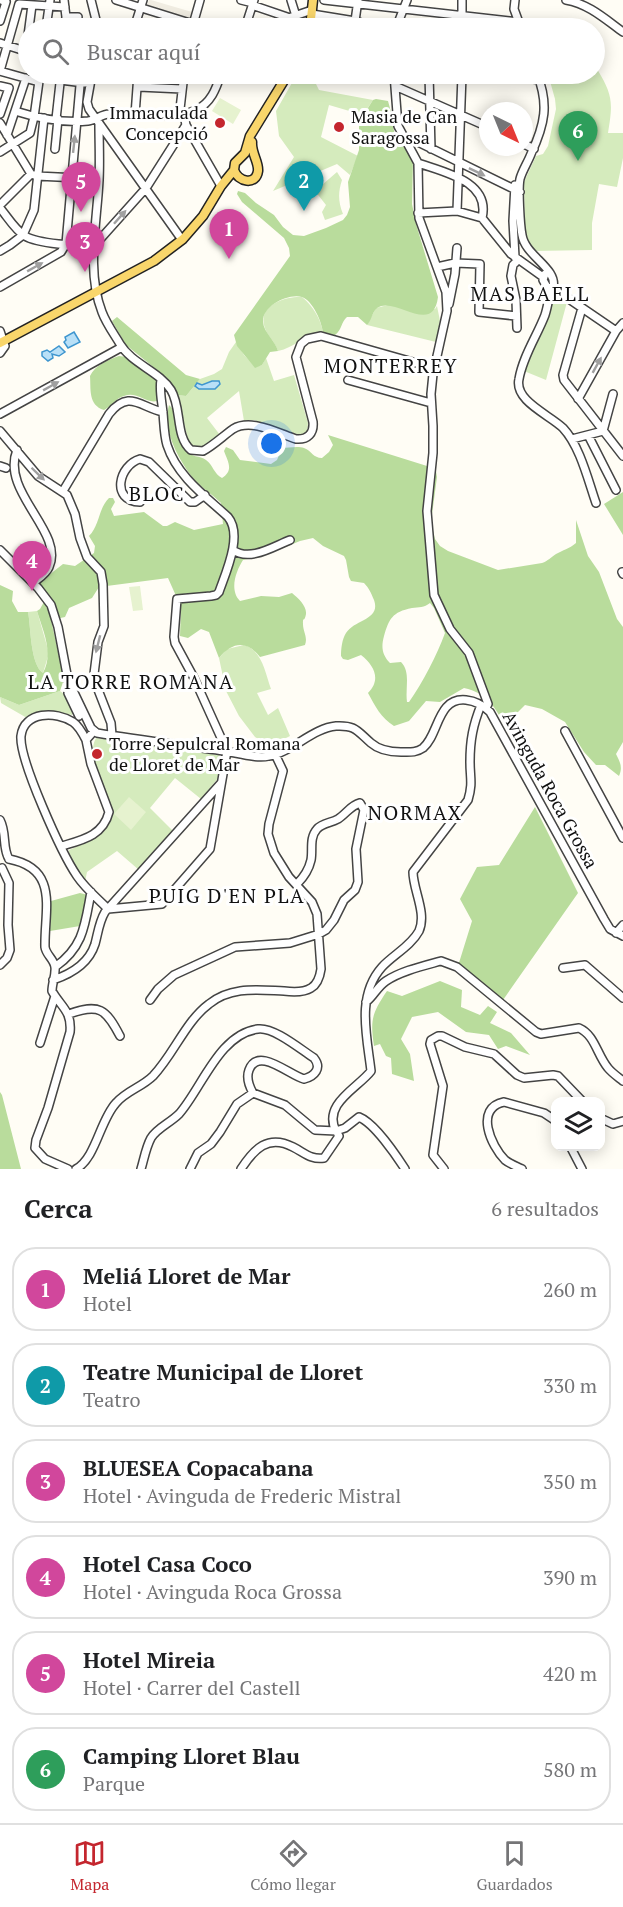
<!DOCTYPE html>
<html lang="es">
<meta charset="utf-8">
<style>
:root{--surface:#fff;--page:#f2f2f2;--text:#202124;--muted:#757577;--line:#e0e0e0;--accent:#c4262e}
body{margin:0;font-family:"PT Serif",serif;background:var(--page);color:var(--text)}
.controls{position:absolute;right:18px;bottom:18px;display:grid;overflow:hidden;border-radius:12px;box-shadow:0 3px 15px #0003}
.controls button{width:54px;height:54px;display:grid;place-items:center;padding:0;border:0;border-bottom:2px solid var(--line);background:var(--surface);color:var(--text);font:30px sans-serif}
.compass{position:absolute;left:479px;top:102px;width:54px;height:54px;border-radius:50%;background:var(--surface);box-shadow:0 3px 15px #0003;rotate:137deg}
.you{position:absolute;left:272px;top:444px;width:21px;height:21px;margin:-15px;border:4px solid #fff;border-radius:50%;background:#1a73e8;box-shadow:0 0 0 9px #1a73e833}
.badge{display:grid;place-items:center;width:39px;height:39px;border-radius:50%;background:var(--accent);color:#fff;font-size:20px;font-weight:700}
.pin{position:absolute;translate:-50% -50px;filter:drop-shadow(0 2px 3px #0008)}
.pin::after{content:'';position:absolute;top:32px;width:21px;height:18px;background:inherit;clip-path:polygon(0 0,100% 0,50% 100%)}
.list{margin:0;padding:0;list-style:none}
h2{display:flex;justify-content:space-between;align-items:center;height:78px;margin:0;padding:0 24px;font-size:26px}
h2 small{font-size:20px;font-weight:400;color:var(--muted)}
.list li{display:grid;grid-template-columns:39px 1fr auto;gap:18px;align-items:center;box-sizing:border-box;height:84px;margin:0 12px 12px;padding:0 12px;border:2px solid var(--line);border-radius:24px}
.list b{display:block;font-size:22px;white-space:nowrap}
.list p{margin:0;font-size:20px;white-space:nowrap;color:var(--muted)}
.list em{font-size:20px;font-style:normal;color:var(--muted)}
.icon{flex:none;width:33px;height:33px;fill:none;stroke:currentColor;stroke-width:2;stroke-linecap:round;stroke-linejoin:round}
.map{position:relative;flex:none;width:623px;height:1169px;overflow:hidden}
.search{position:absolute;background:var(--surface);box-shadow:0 3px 15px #0003;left:18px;right:18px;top:18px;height:66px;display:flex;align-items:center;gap:15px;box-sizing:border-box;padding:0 21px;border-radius:33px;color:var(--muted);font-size:22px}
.sheet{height:654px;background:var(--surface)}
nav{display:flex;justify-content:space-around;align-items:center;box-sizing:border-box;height:84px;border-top:2px solid var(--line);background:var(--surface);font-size:16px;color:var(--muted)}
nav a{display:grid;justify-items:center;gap:3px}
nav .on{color:var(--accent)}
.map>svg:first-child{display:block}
</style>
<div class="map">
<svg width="623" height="1169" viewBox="0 0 623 1169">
<rect width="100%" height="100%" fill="#fffdf5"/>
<path fill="#d5ebbd" d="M597,69C613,95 613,103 608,133H623V158L617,187L599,184L592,223V250L534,251L525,234L524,182L536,156L543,154L548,146L556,109L555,99L548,74H574L576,78L587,74H594L595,70Z
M297,74H311L319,90L373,100L363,115L329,105L321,137L358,156L350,175L337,164L273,191L294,157L279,136L276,111Z
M337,172L342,180C338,192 338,202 343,214L325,220L322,212L326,205L315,191Z
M553,293L567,302L546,380L524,371L548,312Z
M302,297C313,306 321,319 323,333C305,334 294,348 278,351C275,341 266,335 264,325C259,304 287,296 302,297Z
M388,305L435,309L437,306L440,321L436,342L367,325L376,308Z
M236,342L244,355L255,367L262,365L266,358L274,381L294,375L308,423L307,432L302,434H297L254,420L244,421L239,391L207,418L220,435C210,442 201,453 189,443L177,395L186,396L200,379L214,374L222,369L229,352Z
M37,611L49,653L43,673C30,664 31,627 28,612Z
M244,645C262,650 265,672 271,689L257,693L268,715L278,708L290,736L270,746L255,737L239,716L226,691L219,658L227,649Z
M60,691L64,694L73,712L72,715L57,712H47L27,718L1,703L0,697L19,705Z
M96,738L219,755L223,760L219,777L201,799L175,778L150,808L173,831L139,870L117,851L87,872L85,882C78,873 67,861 69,850C86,843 113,834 112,811C112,805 99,774 96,766C93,756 91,747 96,738Z"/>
<path fill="#b9dc9c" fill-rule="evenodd" d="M376,99L388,101L391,112L392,123L395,134L413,159L412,204L416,224L438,297C433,337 395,295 377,308C372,312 372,320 367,325L358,317H347C341,322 342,330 335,335L323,333C322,322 313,301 302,297C288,293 262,306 263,322C264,333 275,340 278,351L270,352L262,365L255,368L237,346L234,335L290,256L289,248L284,238L242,202L237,194L238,191L245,193L256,203L274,215L283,227L293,235L304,236L326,228L343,220L347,215L350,207L348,182L359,150V122L373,100Z
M117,317L186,375L200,379L186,396L177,395L167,378L126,345L112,321Z
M119,356L127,357L159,382L157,401C146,404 137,391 124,396C116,398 111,407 104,410C88,405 91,389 90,376C95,365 108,360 119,356Z
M169,405C182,417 175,437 185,450C191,458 200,455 206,460C213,465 214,474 222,478C234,470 228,462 224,451L226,447L233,450L240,460L271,464L277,460L282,448C288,448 298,446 304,448C312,451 313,458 322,458L329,452L333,445L328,435L427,466L431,467L435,465L437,477L431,522L435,539L440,546L448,551L498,570L542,563C548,561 551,557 556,554C563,550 569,549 576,543V520L588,556L599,572L617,619L623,627V742L616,754C620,762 623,767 619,776L605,765H596L584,752L565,722L542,709L525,705L505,725C494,706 487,693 464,688L440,702L426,701L409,721L394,726C381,718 375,706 368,693C381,680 375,666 361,655L348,660L343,659L341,656C341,649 342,639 346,633C355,619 381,620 374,600C371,593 369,588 364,583L351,581L349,577L346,560L344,556L323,546L313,538L300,541L266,555L243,560C236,571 229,590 240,601L261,596L279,597L292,593C298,598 307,606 306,614C304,624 303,615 303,624C303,632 308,637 305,645L260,657C247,640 232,642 219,658L209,632L201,629L188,638L180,636L181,607L168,578L99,587L92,598L69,608L65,617L51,620L64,679L60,691L19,705L0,697V585L13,591L12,601L18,612H28C31,627 30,664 43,673C54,653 43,631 37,611L40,609L45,600L35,586L63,564L75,566L94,553L95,546L89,536C100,525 98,509 109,498H113L115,502L111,509L114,516L144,512L163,526H167L175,522L194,530L223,524L221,503C212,494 200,487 192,477C178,458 162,430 169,405ZM430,603L434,608L445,633C437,655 423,682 409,702H407C405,688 411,672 401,662L390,663C382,655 381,647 384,636C389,619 392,612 412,608C419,607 424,608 430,603Z
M623,492V535L604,504Z
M535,807L578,893L503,1000L458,966L472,921L460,899L477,867L499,865Z
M80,893L88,895L80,926L50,931L51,901Z
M440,981L462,990L461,1007L480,1015L488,1006L497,1012L490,1023L511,1033L530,1055L506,1046L498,1049L489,1035L466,1032L438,1012L412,1017L401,1039L410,1054L414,1081L392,1074L391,1058L386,1056L380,1044L374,1046C370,1020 372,1013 387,991L402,996Z
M0,1092L2,1095L21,1169H0Z"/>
<path fill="#e6f2cf" d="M220,98L241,110L233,124L212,111Z
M140,586L143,610L133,611L129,587Z
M129,797L146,812L131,830L114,814Z"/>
<path fill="#f1ede2" d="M149,0H151L192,12L189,19L147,6Z"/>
<path fill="#b9e0f7" stroke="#3f96cf" stroke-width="1.5" d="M74,332L80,342L68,348L64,342L66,340L65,337Z
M59,346L65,352L59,356L52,354L53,358L48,361L42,356V352L47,350L50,352Z
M212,381H219L220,384L215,389H199L195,386L197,383L202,385Z"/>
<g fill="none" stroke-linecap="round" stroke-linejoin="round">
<defs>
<path id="minor" d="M64,0L66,17L65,28
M91,0L98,28
M116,0L193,24L221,28
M241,0L253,3
M291,0L296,16
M324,0L518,22
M462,0V28
M515,0L514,9L521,28
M566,0C589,4 605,19 623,32
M252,5L290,18
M312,14L355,21L379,28
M66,17H78
M0,21L6,2L1,0
M355,21L358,0
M46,28L50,0
M137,28L136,22L143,0
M192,28L200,0
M245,28L254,0
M259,28L312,10
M396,28L407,0
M0,43L28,52
M26,51L32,5
M92,74L87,102L89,109L180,237
M394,74L398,126L418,163L419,218L446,292L447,311L433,374L431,394L433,426V453L427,511L434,595L450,629L469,653L488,704L486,708
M429,74L431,149
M499,74L540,80
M537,74C549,104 545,124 531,154C528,162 522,171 520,179C518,188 520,225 522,235C525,256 558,268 553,288L547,287L543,280L545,274L548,273
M60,80L84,83
M39,82L0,71L19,4L65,7
M0,86L9,88L0,114
M395,86L488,127
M139,87L182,89
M15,111C37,118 65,123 88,121C96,120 102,114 109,114C134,113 175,121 196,110C211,103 216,89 221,74
M135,115L138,74
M56,119L61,74
M0,123L31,174L37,176L99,179
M99,124C99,143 100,161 99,180C97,223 86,271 102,312C106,323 114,334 120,344C132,364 159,371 171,390C182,408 175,437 191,450L203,451C214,445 223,436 233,429C251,418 278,433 296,439C308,440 314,433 313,422L296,357L301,344L307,339L321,336L434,368
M186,125L221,186
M7,135L26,78
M405,140L416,141L520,192
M524,144L534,149
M55,149L58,119
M0,152L30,133L34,117L40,74
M418,163C443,172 491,181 482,218
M515,185L513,221L515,257
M0,205L31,174
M0,208C7,216 15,230 25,236C38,244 78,246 94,246
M457,211L462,75
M418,213L457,211L482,218L511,254L543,277
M94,246L146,188L186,125L184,115L180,109L184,74
M0,251L10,245L23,235L34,210L44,118
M437,267L455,263L480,264L479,312L516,316
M0,287L61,252L66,244L81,74
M551,288C549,296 548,306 545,315C537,336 523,356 519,379C514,401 550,415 563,428C580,446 588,480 596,503
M553,288L616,331
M449,304L455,274L457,248
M582,308L563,375L564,380L623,456
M517,328L516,300L511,276L513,265L518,260
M0,331L5,346L0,353
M161,380C159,390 162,402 163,413C164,423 164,435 167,445C177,476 205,496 228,517C243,535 226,572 219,592L216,595L211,596L177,599L174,637L175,643L194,678L227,751
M348,380L431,403
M578,399L616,331L623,323
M0,414L122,347
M0,431L38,476L67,495L75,514L80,538L87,557L101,572L103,584L104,626L98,642L94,674L95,682L111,723L112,735
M588,435L616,490
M572,439L603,431L613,394
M17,450C0,492 65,532 49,567C46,574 39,578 33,583
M0,466L6,468
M63,491L109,414C129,389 140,407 163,412
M140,502C110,501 119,465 140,459L149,462L190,502H195L205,495
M0,550L38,588L51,605L58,627L68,680L91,728L97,733C139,740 182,745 224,751C238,753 256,759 269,756C292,752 313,728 336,726C356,725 357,731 371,743C379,750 390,752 401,752C409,752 416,753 423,748C439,735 437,697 466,700C476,701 484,706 490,712L604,919L610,929L623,936
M233,550C250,562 274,546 290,540
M622,572L623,574
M70,684L68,693L79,716
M565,731L623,838
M86,740C83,734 79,726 73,722C56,711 24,711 21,736C19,760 62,854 77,876C85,888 97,898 108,909L162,904L210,849L227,751
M0,820C7,833 2,848 9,859
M62,846C82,840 103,836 109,812L91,764L86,740L94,731
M9,859C60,869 44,910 45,947C46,955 54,959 55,967C56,975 52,983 52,991C61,1007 72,1011 70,1032L48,1108L36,1140L35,1148L45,1159L68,1169
M616,933L623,925
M0,965L7,958L10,950L8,925L9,883L2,868
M55,967C84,947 85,924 91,892
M563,968L585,965L623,998
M53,980C71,974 89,963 95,944C98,933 99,922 105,912L221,783
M150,1000L158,989L174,975L235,947L290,943L319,934L326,930L334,920L344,900L355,890L358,882L356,849L364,810L360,803C351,805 346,814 338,819C331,823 322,823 317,829C309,838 313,850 311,860C309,869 303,878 297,884
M366,1002C374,996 377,987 386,981C401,971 423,966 441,961L457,967L536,1032L541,1034L579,1028C595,1035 597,1055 608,1068C612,1073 618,1077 623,1081
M69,1014C99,1003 106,1009 120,1036
M40,1043L55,996
M600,1118L613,1124L623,1121
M570,1146L582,1169
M76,1169C96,1158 100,1120 116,1103C126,1091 142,1087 153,1076C174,1054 185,1022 209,1004C231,986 258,990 284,991C292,992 303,993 311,988C318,984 320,976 321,969L317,914L312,902L289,877L274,853L268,834L269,824L283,771L275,754
M141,1169C144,1159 146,1147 151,1138C157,1128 170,1123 179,1114C202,1088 219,1034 258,1029C274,1027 300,1049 314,1058C322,1068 315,1076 304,1079C289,1075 258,1046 249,1070C246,1078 249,1086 253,1093
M190,1169L198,1153L211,1144L220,1132L237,1104L253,1093L285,1105L315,1130L336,1131L339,1136L324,1158C311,1160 305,1153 293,1147C268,1134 254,1149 241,1169
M405,1169C396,1155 374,1123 359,1117L345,1128L336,1131C322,1104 358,1088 371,1071C367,1036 356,996 382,967C393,955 411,946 419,931C427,913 413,890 413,872L468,800C473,783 470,778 470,762C470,740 473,725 481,705
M444,1169L433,1155L443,1086L430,1044L431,1040L438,1036H442L465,1047L494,1054L517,1075L524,1078L553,1075L558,1076L583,1102
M522,1169C516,1166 510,1164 505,1160C491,1146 474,1108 504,1102L544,1113L556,1121"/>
<path id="major" d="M310,28L313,0
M234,170C238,182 256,186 258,171C259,162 251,153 252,142
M0,343L154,261L183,239L203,216L221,186L234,170L235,163L245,153L250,136L288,74"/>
</defs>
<use href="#minor" stroke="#444" stroke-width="10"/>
<use href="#major" stroke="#222" stroke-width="11"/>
<use href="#minor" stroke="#fff" stroke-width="7"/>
<use href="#major" stroke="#f9d66b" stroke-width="8"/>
</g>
<defs><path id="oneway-solid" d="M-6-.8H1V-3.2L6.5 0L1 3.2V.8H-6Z" transform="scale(1.5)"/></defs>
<g fill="#a0a0a0">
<use href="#oneway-solid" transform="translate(74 144) rotate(-84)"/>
<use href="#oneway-solid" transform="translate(477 172) rotate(26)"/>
<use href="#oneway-solid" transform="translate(120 217) rotate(-48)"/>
<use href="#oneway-solid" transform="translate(35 267) rotate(-29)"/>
<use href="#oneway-solid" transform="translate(597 365) rotate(-61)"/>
<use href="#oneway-solid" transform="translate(51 386) rotate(-29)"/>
<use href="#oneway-solid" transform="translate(38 474) rotate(44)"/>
<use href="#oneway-solid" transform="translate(98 644) rotate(104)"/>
</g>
<g fill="#c4262e" stroke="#fff" stroke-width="2">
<circle cx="220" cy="123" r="6"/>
<circle cx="339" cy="127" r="6"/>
<circle cx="97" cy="754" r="6"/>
</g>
<g text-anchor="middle" stroke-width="6" stroke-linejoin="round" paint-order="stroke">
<g font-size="18" fill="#111" stroke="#fff" text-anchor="start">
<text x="208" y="119" text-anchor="end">Immaculada<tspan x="208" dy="21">Concepció</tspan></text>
<text x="351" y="123">Masia de Can<tspan x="351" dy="21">Saragossa</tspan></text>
<text x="109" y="750">Torre Sepulcral Romana<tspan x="109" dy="21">de Lloret de Mar</tspan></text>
</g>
<g font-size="18" fill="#111" stroke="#fff">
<text transform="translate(550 790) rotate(61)" y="6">Avinguda Roca Grossa</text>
</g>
<g font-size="20" letter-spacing="1.5" fill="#111" stroke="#fff">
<text x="530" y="301">MAS BAELL</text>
<text x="391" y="373">MONTERREY</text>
<text x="157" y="501">BLOC</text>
<text x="131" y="689">LA TORRE ROMANA</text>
<text x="415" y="820">NORMAX</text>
<text x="227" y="903">PUIG D'EN PLA</text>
</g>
</g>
</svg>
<div class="controls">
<button><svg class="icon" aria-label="layers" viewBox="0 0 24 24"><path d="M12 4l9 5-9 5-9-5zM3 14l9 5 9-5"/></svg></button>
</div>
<svg class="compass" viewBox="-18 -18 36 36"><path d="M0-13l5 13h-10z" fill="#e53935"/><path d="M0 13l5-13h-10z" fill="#757577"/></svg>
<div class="you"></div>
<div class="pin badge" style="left:229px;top:259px;background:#d1479c">1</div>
<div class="pin badge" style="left:304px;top:211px;background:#0f9aa8">2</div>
<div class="pin badge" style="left:85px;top:272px;background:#d1479c">3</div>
<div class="pin badge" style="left:32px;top:591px;background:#d1479c">4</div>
<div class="pin badge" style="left:81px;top:212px;background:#d1479c">5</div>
<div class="pin badge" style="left:578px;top:161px;background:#2e9e5b">6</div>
<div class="search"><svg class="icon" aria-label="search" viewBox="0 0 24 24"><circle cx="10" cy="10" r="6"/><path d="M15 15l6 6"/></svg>Buscar aquí</div>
</div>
<section class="sheet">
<h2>Cerca<small>6 resultados</small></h2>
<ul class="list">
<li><span class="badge" style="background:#d1479c">1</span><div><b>Meliá Lloret de Mar</b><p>Hotel</p></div><em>260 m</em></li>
<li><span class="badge" style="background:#0f9aa8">2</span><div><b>Teatre Municipal de Lloret</b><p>Teatro</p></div><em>330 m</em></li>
<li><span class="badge" style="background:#d1479c">3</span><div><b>BLUESEA Copacabana</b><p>Hotel · Avinguda de Frederic Mistral</p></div><em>350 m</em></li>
<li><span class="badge" style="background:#d1479c">4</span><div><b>Hotel Casa Coco</b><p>Hotel · Avinguda Roca Grossa</p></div><em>390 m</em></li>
<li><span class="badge" style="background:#d1479c">5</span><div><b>Hotel Mireia</b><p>Hotel · Carrer del Castell</p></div><em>420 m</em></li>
<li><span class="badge" style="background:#2e9e5b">6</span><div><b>Camping Lloret Blau</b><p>Parque</p></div><em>580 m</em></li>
</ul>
</section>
<nav>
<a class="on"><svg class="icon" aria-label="map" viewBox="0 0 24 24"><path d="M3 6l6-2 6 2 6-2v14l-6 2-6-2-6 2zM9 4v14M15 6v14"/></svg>Mapa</a>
<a><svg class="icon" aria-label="directions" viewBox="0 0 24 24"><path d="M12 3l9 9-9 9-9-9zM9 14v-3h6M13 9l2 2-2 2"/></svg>Cómo llegar</a>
<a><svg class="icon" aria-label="saved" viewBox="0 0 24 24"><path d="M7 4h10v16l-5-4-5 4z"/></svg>Guardados</a>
</nav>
